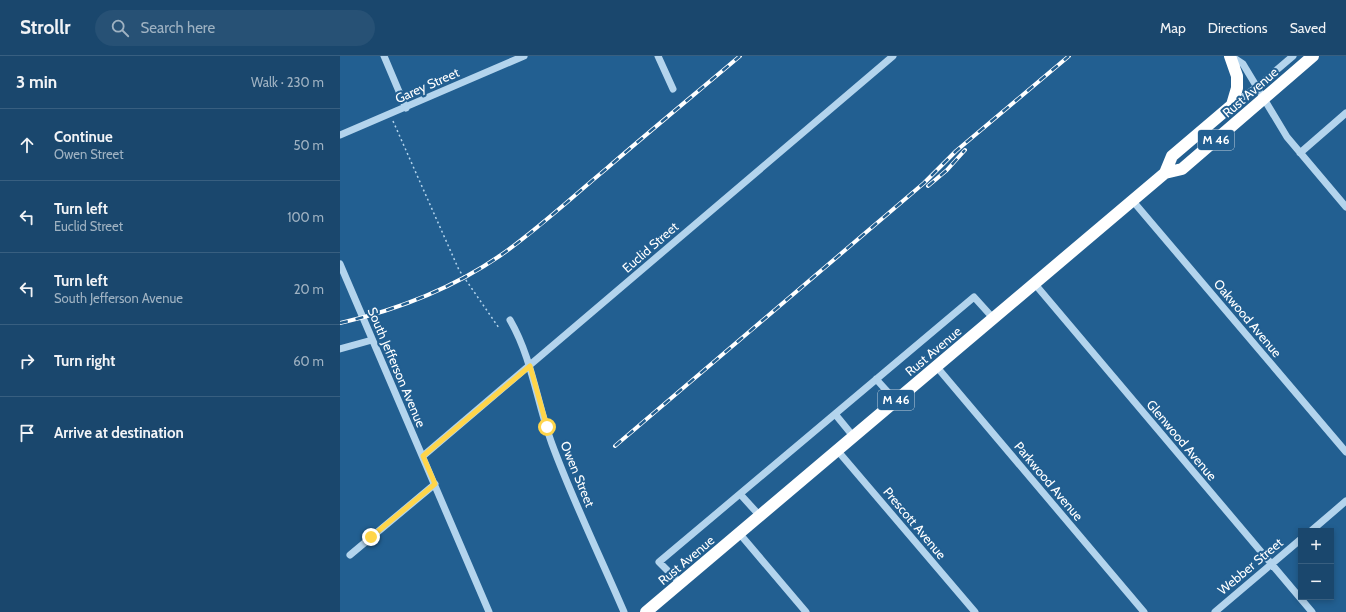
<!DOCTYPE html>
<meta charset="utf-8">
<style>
:root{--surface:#1a476d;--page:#275175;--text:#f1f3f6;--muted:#9fb2c2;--line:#385f80}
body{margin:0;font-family:Cabin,sans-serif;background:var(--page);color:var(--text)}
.controls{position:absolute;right:12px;bottom:12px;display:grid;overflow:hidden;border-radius:0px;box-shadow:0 2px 6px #0003}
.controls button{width:36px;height:36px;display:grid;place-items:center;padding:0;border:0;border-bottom:1px solid var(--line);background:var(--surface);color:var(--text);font:20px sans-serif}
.stop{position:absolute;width:12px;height:12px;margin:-9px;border:3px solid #ffd54a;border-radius:50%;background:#fff}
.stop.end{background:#ffd54a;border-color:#fff;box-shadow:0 1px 4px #0008}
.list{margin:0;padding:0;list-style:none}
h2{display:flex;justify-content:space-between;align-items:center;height:52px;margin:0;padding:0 16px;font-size:17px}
h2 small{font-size:13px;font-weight:400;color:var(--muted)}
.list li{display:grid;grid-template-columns:26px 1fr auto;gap:12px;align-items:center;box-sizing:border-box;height:72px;padding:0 16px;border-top:1px solid var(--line)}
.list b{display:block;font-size:15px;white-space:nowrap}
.list p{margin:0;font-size:13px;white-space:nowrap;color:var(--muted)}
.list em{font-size:13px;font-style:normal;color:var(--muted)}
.icon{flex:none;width:22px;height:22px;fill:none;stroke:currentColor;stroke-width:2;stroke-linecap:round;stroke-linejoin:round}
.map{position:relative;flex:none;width:1006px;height:556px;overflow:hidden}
header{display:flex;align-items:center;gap:24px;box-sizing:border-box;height:56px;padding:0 20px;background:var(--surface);border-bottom:1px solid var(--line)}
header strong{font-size:19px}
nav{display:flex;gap:22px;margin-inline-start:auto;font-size:14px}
.search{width:280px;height:36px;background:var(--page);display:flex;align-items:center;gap:10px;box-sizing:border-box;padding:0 14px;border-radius:22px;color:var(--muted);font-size:15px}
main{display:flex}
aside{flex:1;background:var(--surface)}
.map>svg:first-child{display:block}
</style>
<header>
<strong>Strollr</strong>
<div class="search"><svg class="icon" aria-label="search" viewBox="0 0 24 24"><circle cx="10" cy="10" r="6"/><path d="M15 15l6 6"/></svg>Search here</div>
<nav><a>Map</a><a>Directions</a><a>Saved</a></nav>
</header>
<main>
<aside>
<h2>3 min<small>Walk · 230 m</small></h2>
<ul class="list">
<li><svg class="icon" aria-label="ahead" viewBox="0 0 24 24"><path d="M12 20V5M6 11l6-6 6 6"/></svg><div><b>Continue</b><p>Owen Street</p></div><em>50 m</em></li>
<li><svg class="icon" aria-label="left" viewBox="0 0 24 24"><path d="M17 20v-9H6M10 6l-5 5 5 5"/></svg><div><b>Turn left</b><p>Euclid Street</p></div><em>100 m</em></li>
<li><svg class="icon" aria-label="left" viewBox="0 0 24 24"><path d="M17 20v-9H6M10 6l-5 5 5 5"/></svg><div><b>Turn left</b><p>South Jefferson Avenue</p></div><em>20 m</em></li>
<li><svg class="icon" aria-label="right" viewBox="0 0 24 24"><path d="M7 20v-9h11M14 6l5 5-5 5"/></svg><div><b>Turn right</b></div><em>60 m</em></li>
<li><svg class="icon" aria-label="arrive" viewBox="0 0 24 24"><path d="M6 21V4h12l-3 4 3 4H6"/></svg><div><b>Arrive at destination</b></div></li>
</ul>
</aside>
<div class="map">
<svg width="1006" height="556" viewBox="0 0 1006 556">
<rect width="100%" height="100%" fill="#225f91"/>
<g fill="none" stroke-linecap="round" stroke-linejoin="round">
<path stroke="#b3d4ed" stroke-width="1.5" stroke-dasharray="2 3" stroke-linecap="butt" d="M53,65L119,214L159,272"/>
<path stroke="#b3d4ed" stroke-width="7" d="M44,0L66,52
M318,0L333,33
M891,0L903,8L947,81L1006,151
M892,49L918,30L953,0
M0,79L184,0
M960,97L1006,57
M792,144L1006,396
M0,208L149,556
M694,227L972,556
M170,264C192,302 197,347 212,388C233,445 260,500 284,556
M0,293L32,284
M596,310L804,556
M536,323L556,345
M495,358L513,380
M497,394L635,556
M83,400L553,0
M400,438L420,460
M971,475L1006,445
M399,477L466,556
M10,499L95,428
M340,527L319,506L634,241L653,262
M875,556L961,483"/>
<path stroke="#fff" stroke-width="12" d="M825,117L842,113L973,0
M306,556L825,117L832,100L892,49L897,32V20L890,0"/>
<defs>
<path id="rail" d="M588,130L607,114L625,94
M0,267C57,254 113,232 161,199C198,173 231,142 266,113C310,75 355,38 400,0
M275,390L584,127L616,95L729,0"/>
</defs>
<use href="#rail" stroke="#fff" stroke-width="4"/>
<use href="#rail" stroke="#225f91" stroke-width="2.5" stroke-dasharray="8" stroke-linecap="butt"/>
</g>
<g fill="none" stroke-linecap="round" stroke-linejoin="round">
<path stroke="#ffd54a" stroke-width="5" d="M31,481L95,428L83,400L190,310L207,371"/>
</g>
<g text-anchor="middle" stroke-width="4" stroke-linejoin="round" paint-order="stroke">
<g fill="#225f91" stroke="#bdcfde" stroke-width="1">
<rect x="858" y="74" width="36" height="20" rx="3"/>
<rect x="538" y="334" width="36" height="20" rx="3"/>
</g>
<g font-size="12" font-weight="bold" fill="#fff">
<text x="876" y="88">M 46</text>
<text x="556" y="348">M 46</text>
</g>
<g font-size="13" fill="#fff" stroke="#225f91">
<text transform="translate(87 29) rotate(-24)" y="5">Garey Street</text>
<text transform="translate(910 36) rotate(-41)" y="5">Rust Avenue</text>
<text transform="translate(310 191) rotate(-41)" y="5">Euclid Street</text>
<text transform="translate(908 262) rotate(50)" y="5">Oakwood Avenue</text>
<text transform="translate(593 295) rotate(-40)" y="5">Rust Avenue</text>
<text transform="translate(57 311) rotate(67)" y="5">South Jefferson Avenue</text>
<text transform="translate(842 384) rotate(50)" y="5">Glenwood Avenue</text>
<text transform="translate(238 418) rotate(68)" y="5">Owen Street</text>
<text transform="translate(709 425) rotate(50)" y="5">Parkwood Avenue</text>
<text transform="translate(575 467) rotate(50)" y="5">Prescott Avenue</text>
<text transform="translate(346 504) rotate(-40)" y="5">Rust Avenue</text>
<text transform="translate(910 510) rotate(-40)" y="5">Webber Street</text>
</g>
</g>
</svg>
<div class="controls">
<button>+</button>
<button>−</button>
</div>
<div class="stop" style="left:207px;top:371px"></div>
<div class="stop end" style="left:31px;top:481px"></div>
</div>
</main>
